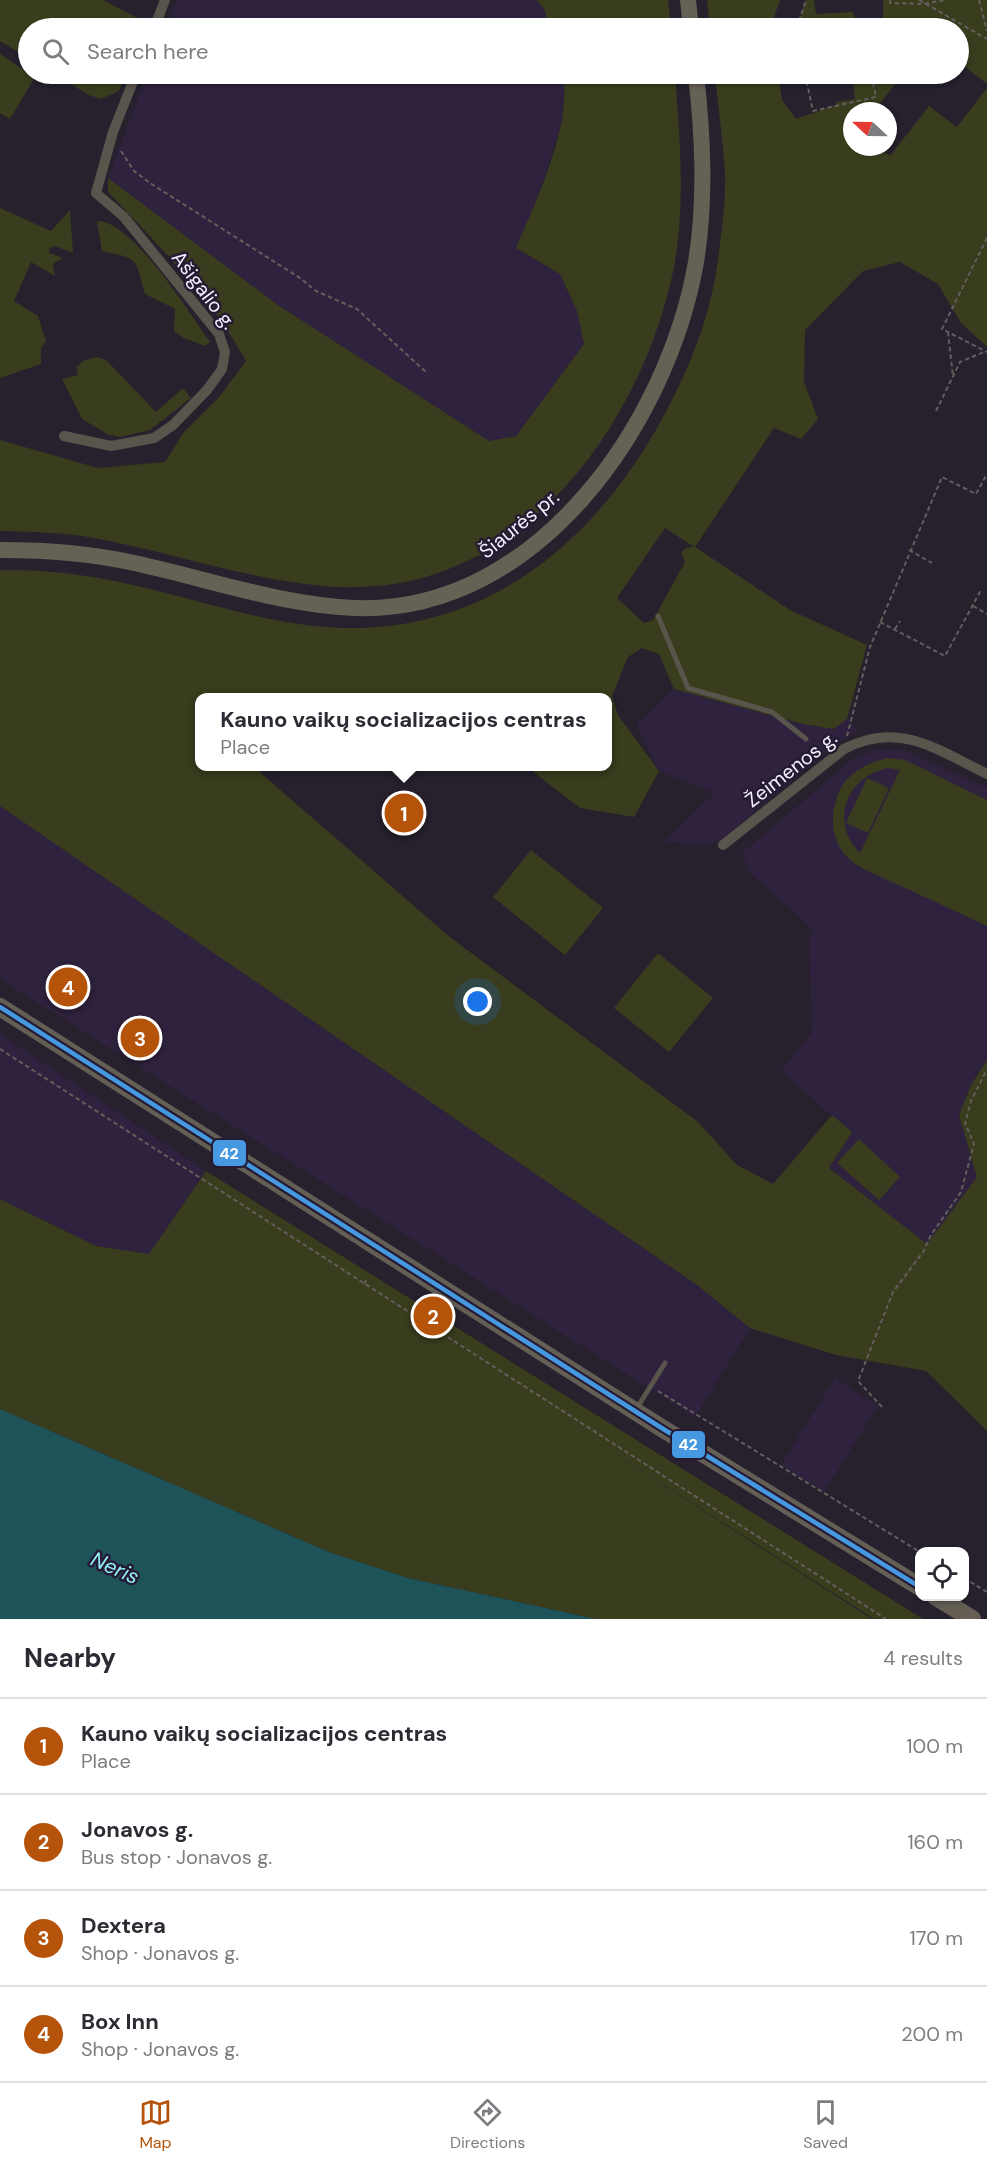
<!DOCTYPE html>
<meta charset="utf-8">
<style>
:root{--surface:#fff;--page:#f2f2f3;--text:#2b2b33;--muted:#7c7c81;--line:#e1e1e2;--accent:#b45309}
body{margin:0;font-family:"DM Sans",sans-serif;background:var(--page);color:var(--text)}
.controls{position:absolute;right:18px;bottom:18px;display:grid;overflow:hidden;border-radius:12px;box-shadow:0 2px 4px #0004}
.controls button{width:54px;height:54px;display:grid;place-items:center;padding:0;border:0;border-bottom:2px solid var(--line);background:var(--surface);color:var(--text);font:30px sans-serif}
.compass{position:absolute;left:843px;top:102px;width:54px;height:54px;border-radius:50%;background:var(--surface);box-shadow:0 2px 4px #0004;rotate:292deg}
.you{position:absolute;left:478px;top:1002px;width:21px;height:21px;margin:-15px;border:4px solid #fff;border-radius:50%;background:#1a73e8;box-shadow:0 0 0 9px #1a73e833}
.badge{display:grid;place-items:center;width:39px;height:39px;border-radius:50%;background:var(--accent);color:#fff;font-size:20px;font-weight:700}
.pin{position:absolute;translate:-50% -50%;border:3px solid #fff;box-shadow:0 2px 6px #0006}
.popup{position:absolute;left:195px;top:693px;width:417px;height:78px;box-sizing:border-box;display:grid;place-content:center;border-radius:12px;background:var(--surface);filter:drop-shadow(0 2px 4px #0005);font-size:20px;white-space:nowrap;color:var(--muted)}
.popup b{font-size:22px;color:var(--text)}
.popup::after{content:'';position:absolute;left:50%;top:100%;margin-left:-12px;border:12px solid transparent;border-top-color:var(--surface)}
.list{margin:0;padding:0;list-style:none}
h2{display:flex;justify-content:space-between;align-items:center;height:78px;margin:0;padding:0 24px;font-size:26px}
h2 small{font-size:20px;font-weight:400;color:var(--muted)}
.list li{display:grid;grid-template-columns:39px 1fr auto;gap:18px;align-items:center;box-sizing:border-box;height:96px;padding:0 24px;border-top:2px solid var(--line)}
.list b{display:block;font-size:22px;white-space:nowrap}
.list p{margin:0;font-size:20px;white-space:nowrap;color:var(--muted)}
.list em{font-size:20px;font-style:normal;color:var(--muted)}
.icon{flex:none;width:33px;height:33px;fill:none;stroke:currentColor;stroke-width:2;stroke-linecap:round;stroke-linejoin:round}
.map{position:relative;flex:none;width:987px;height:1619px;overflow:hidden}
.search{position:absolute;background:var(--surface);box-shadow:0 2px 4px #0004;left:18px;right:18px;top:18px;height:66px;display:flex;align-items:center;gap:15px;box-sizing:border-box;padding:0 21px;border-radius:33px;color:var(--muted);font-size:22px}
.sheet{height:462px;background:var(--surface)}
nav{display:flex;justify-content:space-around;align-items:center;box-sizing:border-box;height:84px;border-top:2px solid var(--line);background:var(--surface);font-size:16px;color:var(--muted)}
nav a{display:grid;justify-items:center;gap:3px}
nav .on{color:var(--accent)}
.map>svg:first-child{display:block}
</style>
<div class="map">
<svg width="987" height="1619" viewBox="0 0 987 1619">
<rect width="100%" height="100%" fill="#26212d"/>
<path fill="#2f223e" d="M177,0H537L544,9L550,28H165Z
M147,74H562L565,85L561,124L539,195L516,248L560,274L577,311L584,344L516,436L489,441L278,305L108,178Z
M674,689L803,724L834,729L848,718L858,731L835,744L727,835L709,844L692,845L664,841L715,793L659,771L637,725Z
M877,749L903,750L987,788V1059L971,1085L959,1115L977,1177L927,1244L829,1168L851,1132L781,1071L812,1032L809,938L814,930L750,873L742,853L852,760Z
M0,806L697,1285L750,1328L695,1417L0,979Z
M0,1034L206,1171L149,1254L96,1246L0,1199Z
M835,1378L878,1406L824,1492L781,1465Z"/>
<path fill="#393d1d" fill-rule="evenodd" d="M0,0H103L145,22L143,28H28V58L0,41Z
M537,0H668L671,28H550L544,9Z
M707,0H780L772,23L773,28H710Z
M806,0H814L816,14L852,12L861,28H797Z
M883,0H987V84L959,62L958,28H919L904,17L894,28L883,24Z
M0,54L35,77L10,119L0,113Z
M54,74H126L119,91L101,99L89,95Z
M562,74H675C680,140 686,206 673,272C639,431 517,595 340,587C256,583 176,553 94,538C63,532 32,532 0,531V440L98,468L165,462L184,432L220,396L246,361C211,297 158,245 108,192V178L278,305L489,441L516,436L584,344L577,311L560,274L516,248C535,204 574,121 562,74Z
M715,74H778L782,100L796,119L836,105V102L855,99L852,74H903L874,111H852V147H878L890,156L929,106L957,127L987,88V347L961,323L938,284L900,262L863,271L805,330L804,382L818,419L801,439L774,428L695,547L790,610L867,645L847,719L834,729L803,724L674,689L659,654L642,648L628,657L612,696L618,715L659,771L634,817L580,808L527,767L608,766V698H200V766L257,767L263,775L451,938L698,1122L737,1165L773,1184L832,1115L852,1132L829,1168L927,1244L977,1177L959,1115L971,1085L987,1060V1431L926,1371L836,1355L750,1328L697,1285L0,806V570C52,569 104,577 154,590C217,605 279,627 345,628C497,630 604,533 670,404C690,365 707,322 715,279C720,245 726,207 725,173C723,140 718,107 715,74ZM665,528L694,547L685,548L681,553L685,562L653,620L644,623L617,598Z
M0,208L51,231L70,210L73,253L55,246L49,248V253L63,258L53,264L55,276L31,262L14,301L38,316L46,341L41,348V364L0,378Z
M97,221C132,220 190,314 210,342L205,346L184,338L174,331L175,309L145,294C135,258 140,259 102,251Z
M98,357L107,361L156,412L183,388L191,398L150,430L120,437L109,435L82,419L62,379L78,375L76,367L85,360Z
M887,758L905,760L987,800V926C955,911 923,896 890,881C876,874 857,868 846,856C832,840 830,820 836,800C843,775 864,764 887,758ZM888,768L900,770L860,853C829,823 846,776 888,768Z
M867,778L889,788L868,833L846,823Z
M531,850L603,908L565,955L493,897Z
M658,953L713,998L669,1052L614,1008Z
M859,1139L900,1177L879,1200L837,1163Z
M206,1171L923,1619H874L587,1436L872,1619H596L408,1578L329,1552L0,1409V1199L96,1246L149,1254Z"/>
<path fill="#1f535a" d="M0,1409L329,1552L408,1578L596,1619H0Z"/>
<g fill="none" stroke-linecap="round" stroke-linejoin="round">
<path stroke="#625e5c" stroke-width="2" stroke-dasharray="4.5 3" stroke-linecap="butt" d="M890,0V3L923,4L945,0
M919,0L987,39
M979,0L987,31
M797,28L806,0
M856,28L868,24
M805,74L813,111L876,97L871,74
M121,151L134,171L150,183L300,278L316,291L357,309L427,373
M987,238L942,329L987,352
M948,332L953,377
M936,411L960,362L984,352
M909,550L932,563
M973,606L987,614
M880,622L945,656L981,590
M895,629L900,621
M847,736L870,647L942,477L976,494L987,474
M0,1049L886,1619
M364,1284L368,1278
M658,1391L920,1552
M882,1407L858,1381L893,1292L923,1252L931,1235L961,1192L974,1144L965,1123L971,1101L987,1069
M964,1578L987,1592"/>
<path stroke="#59554c" stroke-width="5" d="M658,616L688,688L772,712L806,739
M637,1408L665,1363"/>
<path stroke="#59554c" stroke-width="10" d="M154,28L165,0
M64,436L111,446L154,438L173,425L207,390L222,369L225,352L219,334L124,217L96,193L113,132L136,74
M723,845L844,749C898,720 938,750 987,774"/>
<path stroke="#666155" stroke-width="16" d="M688,0L691,28
M0,550C45,550 90,553 134,563C209,579 280,605 356,608C537,614 668,423 696,262C706,199 703,137 696,74"/>
<path stroke="#645e55" stroke-width="18" d="M0,1007L660,1427L920,1587
M935,1596L972,1619"/>
<defs>
<path id="bus-1" d="M0,1007L660,1427L920,1587"/>
</defs>
<use href="#bus-1" stroke="#251b33" stroke-width="9"/>
<use href="#bus-1" stroke="#4699e1" stroke-width="4.5"/>
</g>
<g text-anchor="middle" stroke-width="5" stroke-linejoin="round" paint-order="stroke">
<g font-size="20" fill="#f4effd" stroke="#251b33">
<text transform="translate(204 290) rotate(53)" y="7">Ašigalio g.</text>
<text transform="translate(519 524) rotate(-39)" y="7">Šiaurės pr.</text>
<text transform="translate(791 769) rotate(-38)" y="7">Žeimenos g.</text>
</g>
<g font-size="21" font-style="italic" fill="#91effa" stroke="#251b33">
<text transform="translate(115 1568) rotate(24)" y="7">Neris</text>
</g>
</g>
<g stroke="#251b33" stroke-width="2">
<rect x="212" y="1139" width="35" height="28" rx="6" fill="#4699e1"/>
<rect x="671" y="1430" width="35" height="29" rx="6" fill="#4699e1"/>
</g>
<g font-size="16" text-anchor="middle" font-weight="bold" fill="#fff">
<text x="229" y="1159">42</text>
<text x="688" y="1450">42</text>
</g>
</svg>
<div class="controls">
<button><svg class="icon" aria-label="locate" viewBox="0 0 24 24"><circle cx="12" cy="12" r="6"/><path d="M12 2v4M12 18v4M2 12h4M18 12h4"/></svg></button>
</div>
<svg class="compass" viewBox="-18 -18 36 36"><path d="M0-13l5 13h-10z" fill="#e53935"/><path d="M0 13l5-13h-10z" fill="#7c7c81"/></svg>
<div class="you"></div>
<div class="pin badge" style="left:404px;top:813px">1</div>
<div class="popup"><b>Kauno vaikų socializacijos centras</b>Place</div>
<div class="pin badge" style="left:433px;top:1316px">2</div>
<div class="pin badge" style="left:140px;top:1038px">3</div>
<div class="pin badge" style="left:68px;top:987px">4</div>
<div class="search"><svg class="icon" aria-label="search" viewBox="0 0 24 24"><circle cx="10" cy="10" r="6"/><path d="M15 15l6 6"/></svg>Search here</div>
</div>
<section class="sheet">
<h2>Nearby<small>4 results</small></h2>
<ul class="list">
<li><span class="badge">1</span><div><b>Kauno vaikų socializacijos centras</b><p>Place</p></div><em>100 m</em></li>
<li><span class="badge">2</span><div><b>Jonavos g.</b><p>Bus stop · Jonavos g.</p></div><em>160 m</em></li>
<li><span class="badge">3</span><div><b>Dextera</b><p>Shop · Jonavos g.</p></div><em>170 m</em></li>
<li><span class="badge">4</span><div><b>Box Inn</b><p>Shop · Jonavos g.</p></div><em>200 m</em></li>
</ul>
</section>
<nav>
<a class="on"><svg class="icon" aria-label="map" viewBox="0 0 24 24"><path d="M3 6l6-2 6 2 6-2v14l-6 2-6-2-6 2zM9 4v14M15 6v14"/></svg>Map</a>
<a><svg class="icon" aria-label="directions" viewBox="0 0 24 24"><path d="M12 3l9 9-9 9-9-9zM9 14v-3h6M13 9l2 2-2 2"/></svg>Directions</a>
<a><svg class="icon" aria-label="saved" viewBox="0 0 24 24"><path d="M7 4h10v16l-5-4-5 4z"/></svg>Saved</a>
</nav>
